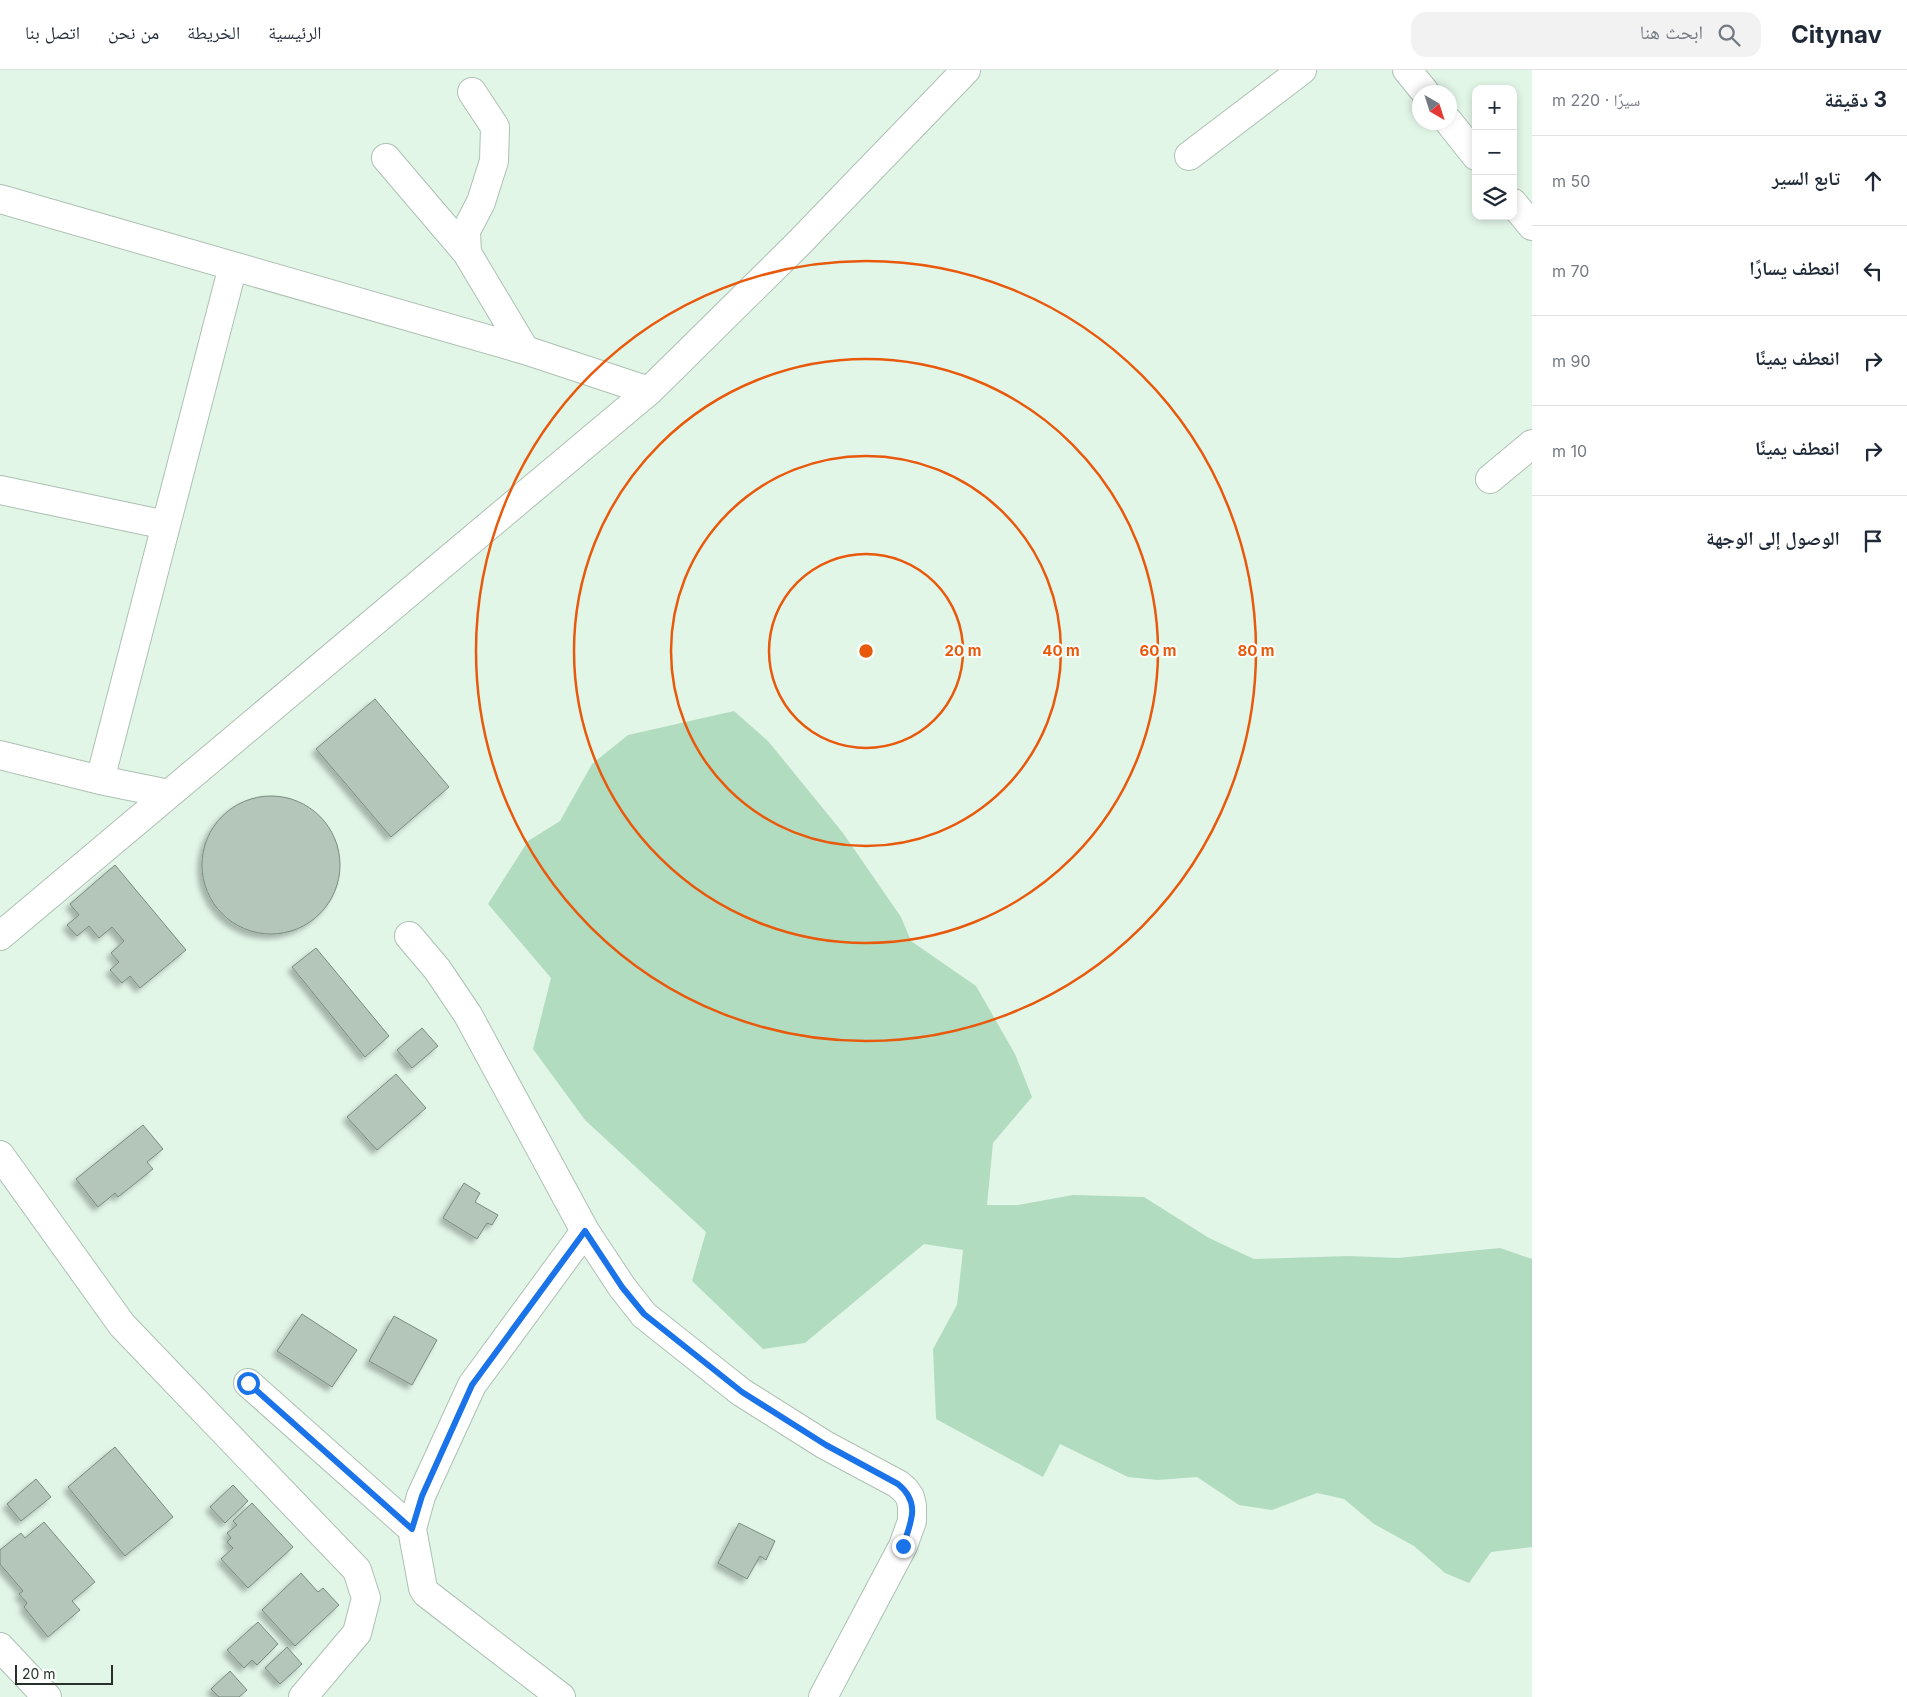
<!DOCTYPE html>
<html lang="ar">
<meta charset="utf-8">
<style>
:root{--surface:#fff;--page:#f2f2f3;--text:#1f2937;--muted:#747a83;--line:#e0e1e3}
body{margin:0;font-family:Inter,"Noto Naskh Arabic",sans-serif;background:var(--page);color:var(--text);direction:rtl}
.controls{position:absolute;right:15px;top:15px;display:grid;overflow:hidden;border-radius:10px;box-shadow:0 2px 8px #0003}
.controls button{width:45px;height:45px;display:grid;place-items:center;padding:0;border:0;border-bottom:1px solid var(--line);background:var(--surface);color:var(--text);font:25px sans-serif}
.compass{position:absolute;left:1412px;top:15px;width:45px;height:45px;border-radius:50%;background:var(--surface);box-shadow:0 2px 8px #0003;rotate:141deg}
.scale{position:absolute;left:15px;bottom:12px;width:98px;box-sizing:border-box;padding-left:5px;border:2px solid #29302b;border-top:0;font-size:14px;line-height:18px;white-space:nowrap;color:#29302b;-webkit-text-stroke:4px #fafefb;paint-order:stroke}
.stop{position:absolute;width:15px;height:15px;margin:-11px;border:4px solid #1a73e8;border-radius:50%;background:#fff}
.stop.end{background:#1a73e8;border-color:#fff;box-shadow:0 1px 5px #0008}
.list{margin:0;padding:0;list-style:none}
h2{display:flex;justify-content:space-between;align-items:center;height:65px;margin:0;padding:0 20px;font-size:21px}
h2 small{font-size:16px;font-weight:400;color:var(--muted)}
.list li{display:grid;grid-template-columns:32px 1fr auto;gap:15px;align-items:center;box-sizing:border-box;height:90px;padding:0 20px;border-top:1px solid var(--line)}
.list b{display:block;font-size:19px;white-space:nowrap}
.list em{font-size:16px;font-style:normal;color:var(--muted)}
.icon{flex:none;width:28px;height:28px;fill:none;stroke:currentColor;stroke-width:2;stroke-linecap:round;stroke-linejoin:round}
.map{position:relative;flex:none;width:1532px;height:1627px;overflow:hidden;direction:ltr}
header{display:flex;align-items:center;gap:30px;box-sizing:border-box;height:70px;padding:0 25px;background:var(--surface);border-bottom:1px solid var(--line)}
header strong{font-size:24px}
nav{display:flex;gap:28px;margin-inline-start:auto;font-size:18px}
.search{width:350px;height:45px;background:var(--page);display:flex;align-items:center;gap:12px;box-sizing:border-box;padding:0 18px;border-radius:15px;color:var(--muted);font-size:19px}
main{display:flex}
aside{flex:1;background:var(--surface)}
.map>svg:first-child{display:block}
</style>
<header>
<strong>Citynav</strong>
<div class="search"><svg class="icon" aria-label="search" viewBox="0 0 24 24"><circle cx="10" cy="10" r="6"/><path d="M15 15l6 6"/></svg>ابحث هنا</div>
<nav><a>الرئيسية</a><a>الخريطة</a><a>من نحن</a><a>اتصل بنا</a></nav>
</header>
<main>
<aside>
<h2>3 دقيقة<small>سيرًا · 220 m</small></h2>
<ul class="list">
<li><svg class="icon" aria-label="ahead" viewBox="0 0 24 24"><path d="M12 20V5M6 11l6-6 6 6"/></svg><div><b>تابع السير</b></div><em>50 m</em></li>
<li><svg class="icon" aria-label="left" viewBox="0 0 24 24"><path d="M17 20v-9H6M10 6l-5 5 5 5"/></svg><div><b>انعطف يسارًا</b></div><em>70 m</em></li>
<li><svg class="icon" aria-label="right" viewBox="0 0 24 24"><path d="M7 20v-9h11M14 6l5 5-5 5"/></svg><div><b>انعطف يمينًا</b></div><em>90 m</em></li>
<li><svg class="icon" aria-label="right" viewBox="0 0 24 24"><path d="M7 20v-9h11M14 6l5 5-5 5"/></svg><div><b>انعطف يمينًا</b></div><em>10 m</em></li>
<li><svg class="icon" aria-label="arrive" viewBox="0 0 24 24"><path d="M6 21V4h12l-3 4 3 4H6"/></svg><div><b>الوصول إلى الوجهة</b></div></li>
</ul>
</aside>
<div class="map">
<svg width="1532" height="1627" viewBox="0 0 1532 1627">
<defs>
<filter id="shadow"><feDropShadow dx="-4.5" dy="4.5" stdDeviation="2.5" flood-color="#0004"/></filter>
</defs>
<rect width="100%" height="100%" fill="#e2f6e8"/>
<path fill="#b2dcbf" d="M734,641L768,671L843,763L901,847L911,871L976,916L1015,984L1032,1027L993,1073L987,1135H1018L1073,1125L1144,1127L1209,1168L1254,1189L1349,1186L1398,1188L1500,1178L1532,1189V1477L1491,1482L1469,1513L1445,1503L1414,1476L1374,1454L1344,1429L1317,1423L1272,1440L1239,1435L1197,1407L1158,1410L1128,1407L1060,1374L1043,1407L936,1349L933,1279L957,1235L963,1180L924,1174L805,1273L763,1279L692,1211L706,1162L585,1050L533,979L551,908L488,834L528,771L560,751L592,694L628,665Z"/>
<path fill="#b3c6b9" stroke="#798b7e" filter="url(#shadow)" d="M375,629L449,717L391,767L316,679Z
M202 795a69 69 0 1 1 138 0a69 69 0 1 1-138 0Z
M115,795L186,880L140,918L130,906L122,913L110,900L119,892L111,883L124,871L112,857L99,868L89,856L77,866L67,855L79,845L70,834Z
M316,878L389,966L365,987L292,897Z
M422,958L438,976L412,998L397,980Z
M396,1004L426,1038L377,1080L347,1047Z
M143,1055L163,1079L147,1092L153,1099L118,1127L115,1123L98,1137L76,1109Z
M464,1113L480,1123L475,1132L498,1145L492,1155L487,1153L477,1169L443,1148Z
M302,1244L357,1280L332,1317L277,1281Z
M394,1246L437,1270L412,1315L369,1291Z
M115,1377L173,1447L125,1486L68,1417Z
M36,1409L51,1427L21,1451L7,1434Z
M233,1415L248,1431L225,1453L210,1437Z
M252,1433L293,1477L248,1518L221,1489L233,1478L227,1472L231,1468L227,1463L237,1455L233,1451Z
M44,1452L95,1512L72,1531L80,1540L48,1567L24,1537L27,1533L19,1524L23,1521L0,1494V1480L21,1463L25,1468Z
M739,1453L775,1471L766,1490L760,1486L747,1509L718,1493Z
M301,1503L318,1522L323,1518L339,1535L295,1576L262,1540Z
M258,1552L278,1574L257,1595L252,1590L244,1598L227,1580Z
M287,1577L302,1594L280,1614L265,1598Z
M230,1601L247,1620L239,1627H219L211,1619Z"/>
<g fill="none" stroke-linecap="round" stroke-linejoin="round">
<defs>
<path id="minor" d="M1407,0L1425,22
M472,22L495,57L494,91L481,132L466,161L467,183L525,280L649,321L798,174L966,0
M1449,52L1476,86
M1189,86L1302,0
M386,88L467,183
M0,129L525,280
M1513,133L1532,156
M1490,409L1532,374
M0,420L166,455
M0,685L100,710L169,724
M100,710L233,196
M0,866L649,321
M409,866L437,899L468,945L585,1161L622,1217L644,1245L741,1322L825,1375L898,1414L905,1420L910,1427L912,1436V1451L903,1476L823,1627
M0,1085L122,1255L357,1500L366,1528L357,1563L303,1627
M248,1313L412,1459
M0,1577L47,1627
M561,1627L426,1523L423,1518L412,1459L421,1426L472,1315L585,1161"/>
</defs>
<use href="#minor" stroke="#adc0b3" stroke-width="30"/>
<use href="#minor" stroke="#fff" stroke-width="28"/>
</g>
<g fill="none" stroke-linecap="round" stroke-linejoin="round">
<path stroke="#1a73e8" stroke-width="6" d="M248,1313L412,1459L422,1426L472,1315L585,1161L622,1217L644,1244L742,1322L826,1375L898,1414C921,1433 911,1452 903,1476"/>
</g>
<g fill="none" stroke="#e8590c" stroke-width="2.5">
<circle cx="866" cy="581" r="97"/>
<circle cx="866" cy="581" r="195"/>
<circle cx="866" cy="581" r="292"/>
<circle cx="866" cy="581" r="390"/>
</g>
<circle cx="866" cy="581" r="8" fill="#e8590c" stroke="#fafefb" stroke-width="2.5"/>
<g font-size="15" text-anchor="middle" font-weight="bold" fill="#e8590c" stroke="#fafefb" stroke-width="4" stroke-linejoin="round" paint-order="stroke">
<text x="963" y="586">20 m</text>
<text x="1061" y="586">40 m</text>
<text x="1158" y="586">60 m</text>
<text x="1256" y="586">80 m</text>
</g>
</svg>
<div class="controls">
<button>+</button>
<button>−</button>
<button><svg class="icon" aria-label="layers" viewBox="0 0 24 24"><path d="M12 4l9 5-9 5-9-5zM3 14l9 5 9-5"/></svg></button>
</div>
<svg class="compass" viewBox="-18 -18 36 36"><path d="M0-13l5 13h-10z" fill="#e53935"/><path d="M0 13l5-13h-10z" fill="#747a83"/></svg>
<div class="scale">20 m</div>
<div class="stop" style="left:248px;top:1313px"></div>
<div class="stop end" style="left:903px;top:1476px"></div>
</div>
</main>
